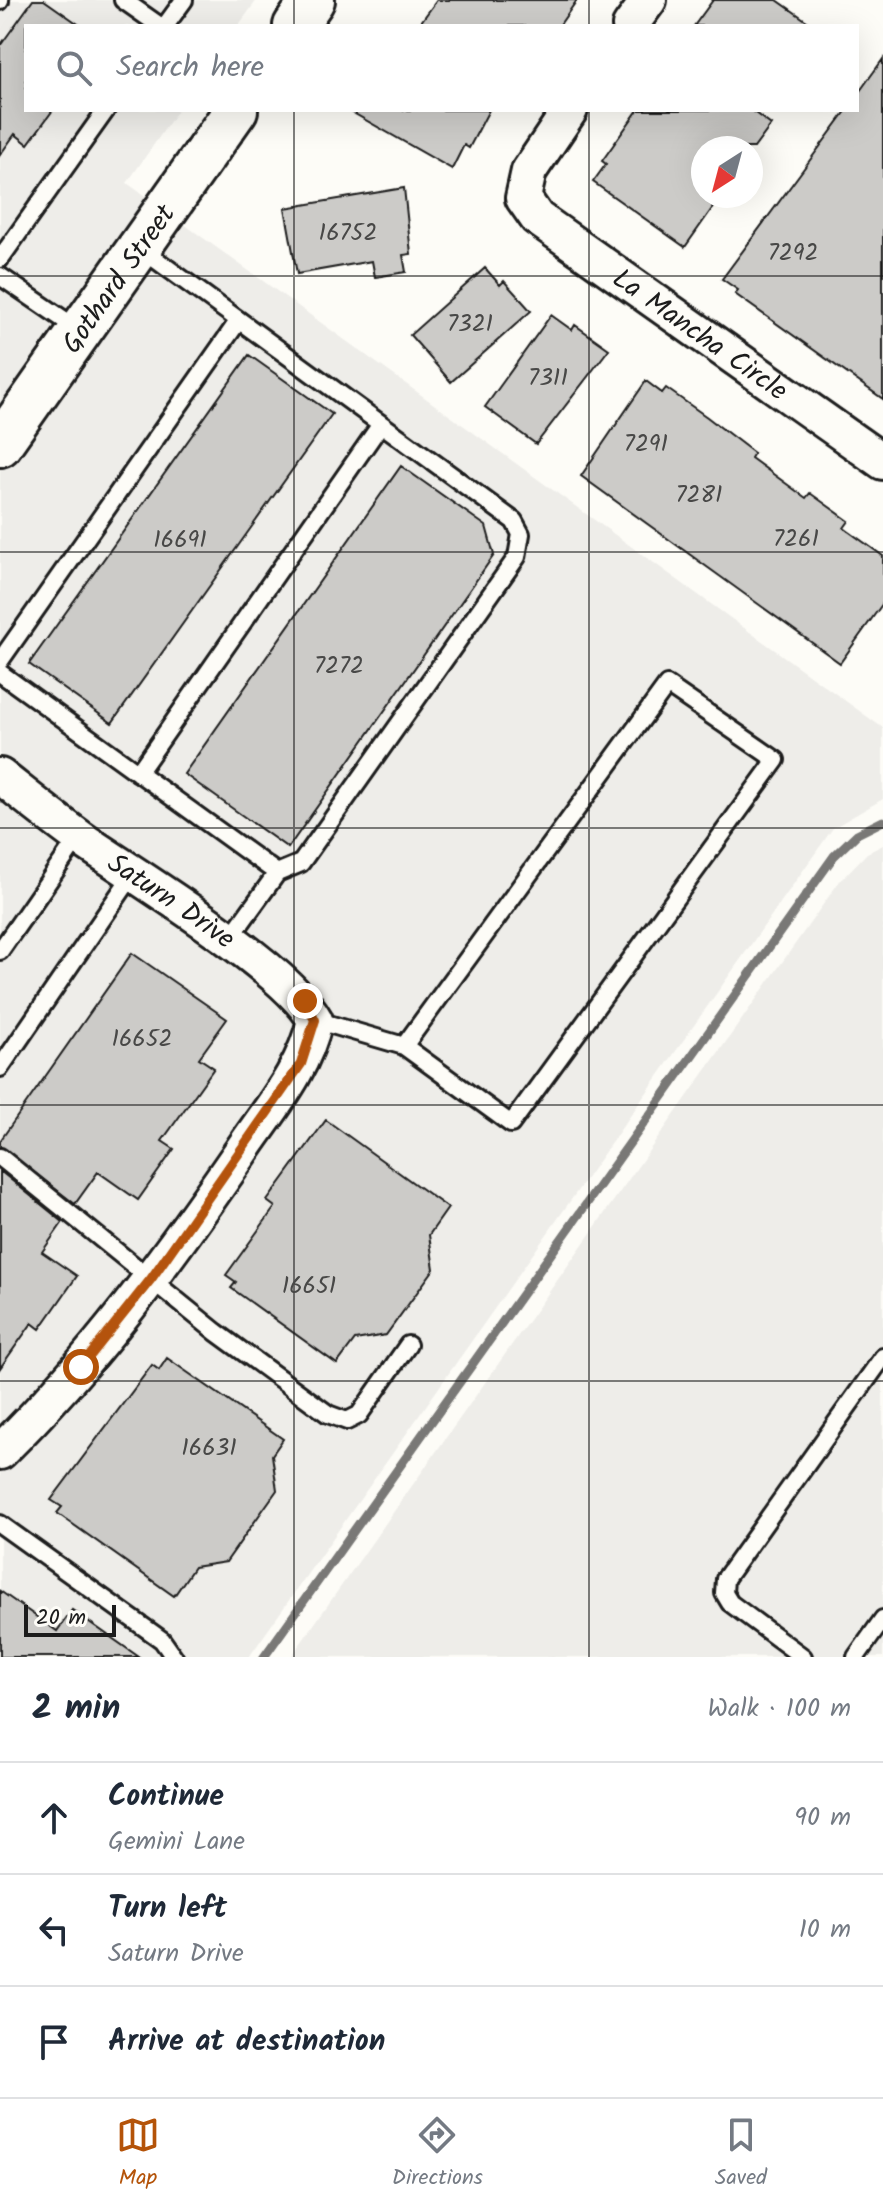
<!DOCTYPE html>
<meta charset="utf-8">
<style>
:root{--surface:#fff;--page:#f2f2f3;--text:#1f2937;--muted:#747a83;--line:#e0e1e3;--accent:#b45309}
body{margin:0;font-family:Kalam,sans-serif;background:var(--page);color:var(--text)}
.compass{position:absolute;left:691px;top:136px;width:72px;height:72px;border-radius:50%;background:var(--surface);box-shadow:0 8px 32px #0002;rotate:216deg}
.scale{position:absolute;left:24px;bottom:20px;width:92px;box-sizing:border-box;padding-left:8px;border:4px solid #1c1c1c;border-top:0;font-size:22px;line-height:28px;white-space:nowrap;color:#1c1c1c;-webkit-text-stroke:6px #fdfcf7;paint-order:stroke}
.stop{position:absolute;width:24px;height:24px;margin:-18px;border:6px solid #b45309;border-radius:50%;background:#fff}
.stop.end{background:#b45309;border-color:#fff;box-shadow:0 2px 8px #0008}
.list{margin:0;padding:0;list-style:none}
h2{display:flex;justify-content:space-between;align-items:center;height:104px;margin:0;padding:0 32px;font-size:34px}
h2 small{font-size:26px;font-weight:400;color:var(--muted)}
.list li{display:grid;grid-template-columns:52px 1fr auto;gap:24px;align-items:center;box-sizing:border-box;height:112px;padding:0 32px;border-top:2px solid var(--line)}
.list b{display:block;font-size:30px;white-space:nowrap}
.list p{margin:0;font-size:26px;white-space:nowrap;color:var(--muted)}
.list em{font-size:26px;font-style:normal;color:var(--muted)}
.icon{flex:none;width:44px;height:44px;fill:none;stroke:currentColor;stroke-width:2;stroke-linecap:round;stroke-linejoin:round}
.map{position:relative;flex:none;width:883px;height:1657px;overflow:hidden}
.search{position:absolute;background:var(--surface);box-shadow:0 8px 32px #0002;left:24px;right:24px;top:24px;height:88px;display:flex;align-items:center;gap:20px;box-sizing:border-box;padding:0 28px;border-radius:0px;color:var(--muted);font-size:30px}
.sheet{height:440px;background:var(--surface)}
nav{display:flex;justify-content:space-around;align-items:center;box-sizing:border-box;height:112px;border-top:2px solid var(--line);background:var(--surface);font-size:22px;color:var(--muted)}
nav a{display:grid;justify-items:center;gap:4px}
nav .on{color:var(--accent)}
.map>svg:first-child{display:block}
</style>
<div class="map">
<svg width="883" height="1657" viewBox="0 0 883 1657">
<rect width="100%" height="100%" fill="#fdfcf7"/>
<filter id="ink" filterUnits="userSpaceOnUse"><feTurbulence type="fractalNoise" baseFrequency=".0125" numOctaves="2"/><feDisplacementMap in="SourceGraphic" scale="16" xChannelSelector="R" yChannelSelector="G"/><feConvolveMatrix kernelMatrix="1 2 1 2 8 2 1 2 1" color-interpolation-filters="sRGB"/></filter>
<g filter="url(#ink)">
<path fill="#eeede9" d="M0,0H257L238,26H26V110H178L127,183L883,728V799L833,828L249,1657H0Z
M883,845V1657H291L839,882L867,853Z"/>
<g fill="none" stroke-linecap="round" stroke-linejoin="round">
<path stroke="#797876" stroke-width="9" d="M264,1657L834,856L857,834L883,821"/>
</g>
<path fill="#cccbc8" stroke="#1c1c1c" stroke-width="2" d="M33,0H44L81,26H26V110H53L28,144L15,134L0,155V46Z
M437,0H577L559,26H418Z
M713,0H777L814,26H694Z
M883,59V399L735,294L738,290L722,279L847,110H857V95Z
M348,110H489L469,148L464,145L452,169Z
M638,110H751L771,125L754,148H703V196H721L685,247L593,182L606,164L602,161Z
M404,188L411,254L403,255L406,272L375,277L372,261L297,274L285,208Z
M485,268L500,285L504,281L531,311L451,382L410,335Z
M551,315L572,330L575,325L609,349L536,444L485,407Z
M249,355L332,414L112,723L29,664Z
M646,381L662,393L666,388L707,417L754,453L751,458L806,498L810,493L849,521L844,528L883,556V603L840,663L581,476Z
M401,466L486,526L494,555L288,848L184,774Z
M132,953L227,1019L199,1058L214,1068L162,1141L174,1149L138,1200L98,1172L75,1204L0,1146V1141Z
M326,1120L448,1208L429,1235L434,1269L386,1335L355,1340L337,1364L231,1288L236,1282L226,1275L275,1207L267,1201Z
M0,1171L63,1222L42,1252L77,1276L40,1329L32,1323L0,1368Z
M167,1358L283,1439L272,1455L277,1490L226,1562L194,1567L174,1596L57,1513L62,1507L51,1500L152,1365L159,1370Z
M0,1591L57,1631L72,1610L139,1657H0Z"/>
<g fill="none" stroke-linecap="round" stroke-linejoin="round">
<defs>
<path id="service" d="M123,0L160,26
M0,1V0
M165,26L184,0
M140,248L514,521L521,534L517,557L301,863L277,873L228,941
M0,259L106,110
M0,276L79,330
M0,661L239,320
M0,673L277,873
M138,773L381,424
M0,951L79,837
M315,1020L404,1046L667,685L776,760L511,1124L404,1046
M0,1068L133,874
M0,1157L216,1332L328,1414L347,1421L359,1415L408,1345
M0,1524L162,1640L174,1657
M803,1657L730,1603L724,1593L725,1579L883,1357
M856,1657L883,1619"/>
<g id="minor">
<path d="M630,26L649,0"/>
<path id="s1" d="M570,110L529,171L523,198L537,218L883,462"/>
<path id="s2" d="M0,776C28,798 55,820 83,840C138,878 287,968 315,1020C304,1071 269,1110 241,1152C168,1258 92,1362 0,1452"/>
</g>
<g id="tertiary">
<path d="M295,26L313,0"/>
<path id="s3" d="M0,445L236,110"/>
</g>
</defs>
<use href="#service" stroke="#1c1c1c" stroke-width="22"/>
<use href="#minor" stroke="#1c1c1c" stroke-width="40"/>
<use href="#tertiary" stroke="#1c1c1c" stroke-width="48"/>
<use href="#service" stroke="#fdfcf7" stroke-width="16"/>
<use href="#minor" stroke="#fdfcf7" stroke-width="34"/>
<use href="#tertiary" stroke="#fdfcf7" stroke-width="42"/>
</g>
</g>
<g fill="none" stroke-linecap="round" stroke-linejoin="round" filter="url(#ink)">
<path stroke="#b45309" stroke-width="10" d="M81,1367L151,1279L301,1064L315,1020L305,1001"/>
</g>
<path fill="none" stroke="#1c1c1c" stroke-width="2" stroke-opacity="0.55" d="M294,0V26M589,0V26M294,110V1657M589,110V1657M0,276H883M0,552H883M0,828H883M0,1105H883M0,1381H883"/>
<g text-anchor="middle" stroke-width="6" stroke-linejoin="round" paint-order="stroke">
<g font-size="24" fill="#484847">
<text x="348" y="240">16752</text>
<text x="793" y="260">7292</text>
<text x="470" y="331">7321</text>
<text x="548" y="385">7311</text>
<text x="646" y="451">7291</text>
<text x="699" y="502">7281</text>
<text x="796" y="546">7261</text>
<text x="180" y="547">16691</text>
<text x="339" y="673">7272</text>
<text x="142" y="1046">16652</text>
<text x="309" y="1293">16651</text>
<text x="209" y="1455">16631</text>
</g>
<g font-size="28" fill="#1c1c1c" stroke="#fdfcf7">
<text dy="10" stroke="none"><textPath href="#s3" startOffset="204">Gothard Street</textPath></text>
<text dy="10" stroke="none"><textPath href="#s1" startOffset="326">La Mancha Circle</textPath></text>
<text dy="10" stroke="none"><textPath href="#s2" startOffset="212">Saturn Drive</textPath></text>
</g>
</g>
</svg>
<svg class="compass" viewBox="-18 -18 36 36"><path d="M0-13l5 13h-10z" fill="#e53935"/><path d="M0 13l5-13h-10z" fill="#747a83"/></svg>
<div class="scale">20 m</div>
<div class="stop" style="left:81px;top:1367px"></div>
<div class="stop end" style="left:305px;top:1001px"></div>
<div class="search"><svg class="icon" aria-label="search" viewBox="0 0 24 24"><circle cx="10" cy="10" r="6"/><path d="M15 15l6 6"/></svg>Search here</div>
</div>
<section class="sheet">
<h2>2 min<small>Walk · 100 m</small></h2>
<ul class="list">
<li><svg class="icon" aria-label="ahead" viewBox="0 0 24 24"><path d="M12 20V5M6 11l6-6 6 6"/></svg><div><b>Continue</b><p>Gemini Lane</p></div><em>90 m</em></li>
<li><svg class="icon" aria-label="left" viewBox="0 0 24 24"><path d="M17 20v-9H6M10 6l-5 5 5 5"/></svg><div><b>Turn left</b><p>Saturn Drive</p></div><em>10 m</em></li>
<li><svg class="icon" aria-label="arrive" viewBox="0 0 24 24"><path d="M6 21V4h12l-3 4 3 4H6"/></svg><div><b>Arrive at destination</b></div></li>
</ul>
</section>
<nav>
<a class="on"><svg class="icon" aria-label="map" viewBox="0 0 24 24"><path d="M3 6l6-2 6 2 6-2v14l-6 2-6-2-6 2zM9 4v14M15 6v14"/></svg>Map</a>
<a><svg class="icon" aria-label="directions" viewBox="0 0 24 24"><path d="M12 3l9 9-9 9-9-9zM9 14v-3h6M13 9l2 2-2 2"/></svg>Directions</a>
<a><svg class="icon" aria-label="saved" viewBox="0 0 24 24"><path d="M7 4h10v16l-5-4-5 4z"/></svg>Saved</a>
</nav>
